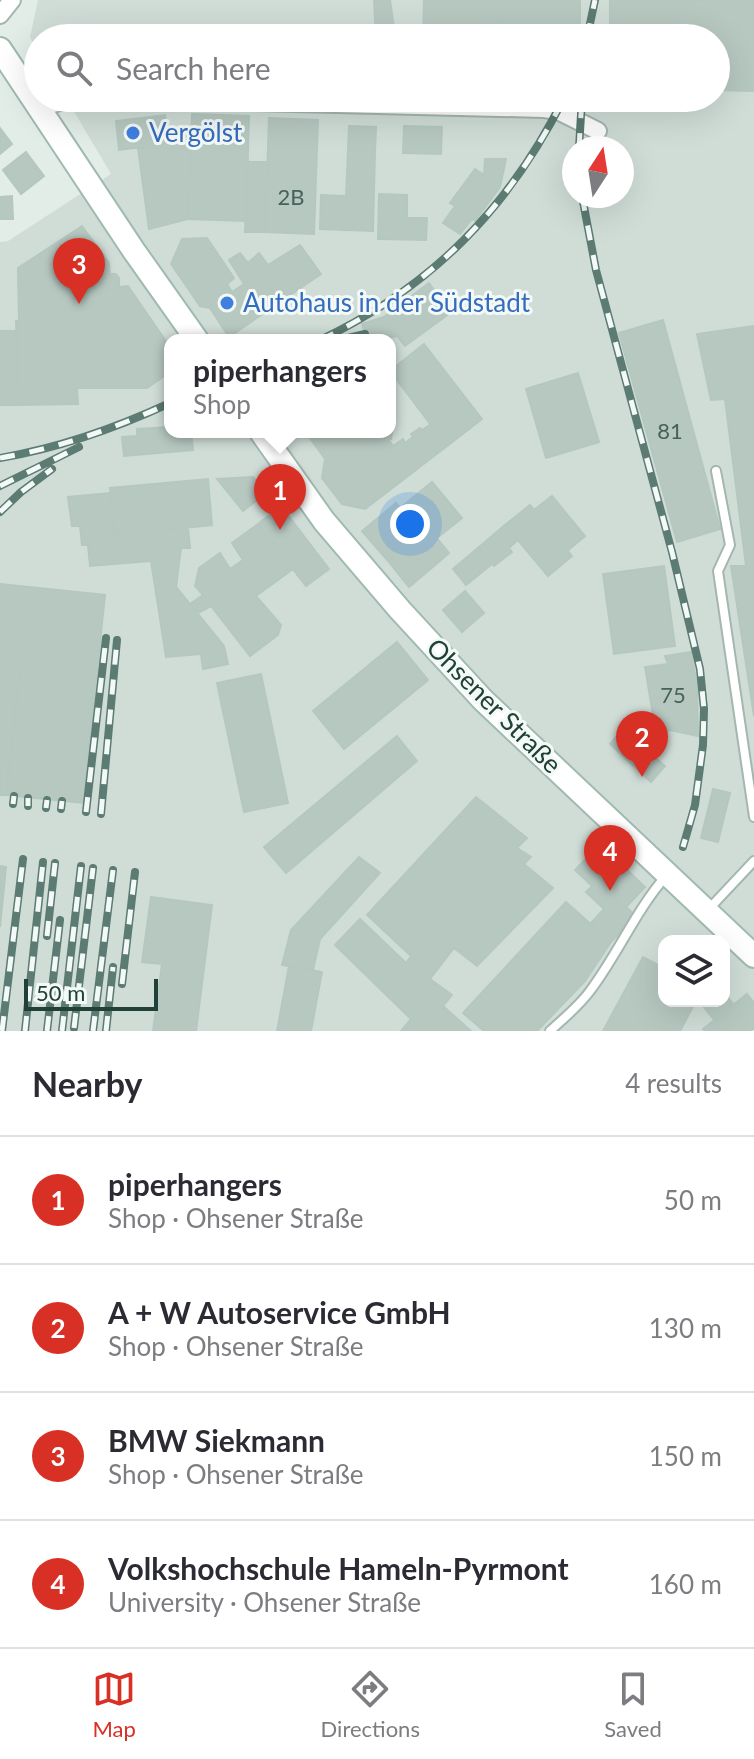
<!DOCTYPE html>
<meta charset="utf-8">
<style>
:root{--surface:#fff;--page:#f2f2f3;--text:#2b2b33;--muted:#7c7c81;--line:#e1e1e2;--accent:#d93025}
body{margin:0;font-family:Lato,sans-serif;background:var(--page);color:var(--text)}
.controls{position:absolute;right:24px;bottom:24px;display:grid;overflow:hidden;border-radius:16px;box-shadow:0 8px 32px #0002}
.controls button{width:72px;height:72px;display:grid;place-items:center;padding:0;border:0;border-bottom:2px solid var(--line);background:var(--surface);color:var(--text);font:40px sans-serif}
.compass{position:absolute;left:562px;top:136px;width:72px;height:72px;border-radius:50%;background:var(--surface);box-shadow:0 8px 32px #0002;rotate:12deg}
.scale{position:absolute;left:24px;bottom:20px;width:134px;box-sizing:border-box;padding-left:8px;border:4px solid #204038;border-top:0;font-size:22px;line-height:28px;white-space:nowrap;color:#204038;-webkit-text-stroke:6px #f3f9f6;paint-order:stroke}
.you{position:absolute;left:410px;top:524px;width:28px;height:28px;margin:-20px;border:6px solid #fff;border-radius:50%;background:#1a73e8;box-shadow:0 0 0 12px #1a73e833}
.badge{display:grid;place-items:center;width:52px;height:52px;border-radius:50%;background:var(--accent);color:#fff;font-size:26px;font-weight:700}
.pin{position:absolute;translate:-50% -66px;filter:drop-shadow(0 2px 4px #0008)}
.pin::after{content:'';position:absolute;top:42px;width:28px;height:24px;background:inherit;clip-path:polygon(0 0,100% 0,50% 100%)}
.popup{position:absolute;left:164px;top:334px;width:232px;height:104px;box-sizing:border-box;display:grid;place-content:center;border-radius:16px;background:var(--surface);filter:drop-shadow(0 2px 6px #0005);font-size:26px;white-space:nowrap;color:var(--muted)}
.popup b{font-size:30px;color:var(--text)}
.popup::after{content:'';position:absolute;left:50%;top:100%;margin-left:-16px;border:16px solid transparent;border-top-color:var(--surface)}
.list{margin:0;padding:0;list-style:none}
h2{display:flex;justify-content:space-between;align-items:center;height:104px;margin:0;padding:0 32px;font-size:34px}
h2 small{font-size:26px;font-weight:400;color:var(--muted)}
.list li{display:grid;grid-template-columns:52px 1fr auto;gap:24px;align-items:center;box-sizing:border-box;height:128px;padding:0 32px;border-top:2px solid var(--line)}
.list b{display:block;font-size:30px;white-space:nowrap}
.list p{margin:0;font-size:26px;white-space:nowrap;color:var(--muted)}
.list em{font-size:26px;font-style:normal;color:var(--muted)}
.icon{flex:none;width:44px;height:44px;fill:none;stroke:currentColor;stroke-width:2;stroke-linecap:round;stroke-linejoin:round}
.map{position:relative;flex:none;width:754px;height:1031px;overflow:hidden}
.search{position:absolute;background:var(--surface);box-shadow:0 8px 32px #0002;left:24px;right:24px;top:24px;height:88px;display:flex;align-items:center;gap:20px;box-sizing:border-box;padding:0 28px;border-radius:44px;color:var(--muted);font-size:30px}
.sheet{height:616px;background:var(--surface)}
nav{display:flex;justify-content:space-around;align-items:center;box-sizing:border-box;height:112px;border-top:2px solid var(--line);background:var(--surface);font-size:22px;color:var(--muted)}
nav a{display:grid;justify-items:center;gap:4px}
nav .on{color:var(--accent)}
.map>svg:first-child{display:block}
</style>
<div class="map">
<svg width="754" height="1031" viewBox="0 0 754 1031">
<rect width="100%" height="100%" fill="#e2ede8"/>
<path fill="#d0ddd7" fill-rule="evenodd" d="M38,0H754V1031H0V242L8,241L111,174L66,98H716V38H38V51L30,37ZM574,148H622V196H574ZM170,340H390V432H170ZM664,941H724V1001H664Z"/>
<path fill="#b7c8c1" stroke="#b4c8c0" stroke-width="2" d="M374,0H390L395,35L376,37Z
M424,0H496L495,38H423Z
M496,0H580V23L495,19Z
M610,0H754V91L716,90V38H610Z
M495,19L580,23L576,38H495Z
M73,27H102L101,38H72Z
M347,35L376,37L395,35L400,38H347Z
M608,98H631V106H608Z
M192,114L249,116L246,221L188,219Z
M165,115L168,144L119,150L116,121Z
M269,118L318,120L314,234L265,232Z
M349,126L376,127L375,151L348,150Z
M404,126L442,127L441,154L403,153Z
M0,128L12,144L0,154Z
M166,128L191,129L188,219L149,229L138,148L168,144Z
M348,150L375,151L373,231L320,229L321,195L346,196Z
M26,152L44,176L21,194L3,170Z
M485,159H506L500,187L475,221L472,219L460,234L443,223L455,206L450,203L475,169L484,175Z
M248,162H268L265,232H245Z
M379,194L407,195V218H427L426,240L378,239Z
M12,196L13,219H0V197Z
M82,226L109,263L110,274H116L119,278V287L128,286L170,347V372L147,388H77L78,404L19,405L16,321H19L18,268Z
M207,238L234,278L227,284L232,292L244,284L229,260L240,253L248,263L259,253L268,265L300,245L321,274L229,337L210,308L200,306L171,264L182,239Z
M429,283L450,313L405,346L397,336L381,340H367L362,324L384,317Z
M663,320L720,529L677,542L619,333Z
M754,326V716L731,566H746L725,399L711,400L697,334Z
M0,331H17L19,405H0Z
M424,344L482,419L447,446L390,371Z
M578,373L599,442L546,458L526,389Z
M390,415L394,421L391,439L389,440L393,446L403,439L405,443L413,437L411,434L420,428L422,430L431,424L447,446L365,509L342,504L322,478L325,459L310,438L291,432H390Z
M170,427V432H191L193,450L124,456L122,437L137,436V429Z
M253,477L266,493L243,511L217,479Z
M208,479L212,525L114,535L110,488Z
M432,482L462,518L437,538L449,553L428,571L407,545L388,561L362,531L396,503L400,508Z
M110,493L114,535L188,528L190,548H181L176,587L224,646L228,664L203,669L201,654L166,657L151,561L90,566L88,545H82L80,526H72L68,497Z
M552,496L585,536L567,551L534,510Z
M530,505L572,556L548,576L505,525Z
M281,506L329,569L306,586L258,524Z
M258,524L293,569L256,596L281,625L278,635L250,656L211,606L198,613L190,604L203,595L195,586L199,568L220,553L230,569L243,560L232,543Z
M505,525L518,540L509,548L512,552L494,566L478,548Z
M407,545L428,571L409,587L388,561Z
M478,548L492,564L466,585L453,569Z
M664,566L675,646L614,654L603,574Z
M0,584L105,595L83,803L6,795L20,669L0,667Z
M465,591L484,613L462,632L443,610Z
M397,642L428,680L344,749L313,711Z
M691,652L697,684L698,736L655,727L645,667L668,664L665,656Z
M0,667L20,669L6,795H0Z
M261,674L288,803L244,812L217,683Z
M628,723L668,730L650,753L665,766L651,782L610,744Z
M397,736L417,761L286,873L264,847Z
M713,789L730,793L718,842L701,838Z
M476,797L527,838L517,848L531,857L524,864L553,888L477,966L454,948L430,979L452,995L443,1006L471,1031H401L411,1019L335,945L360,919L406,963L411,956L367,915Z
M600,844L645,887L626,907L636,916L611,942L591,923L604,909L586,892L592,886L575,870Z
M359,857L380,873L320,939L313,970L282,965L291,930Z
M0,866L6,867L0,927Z
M151,897L212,905L196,1031H153L162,964L142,962Z
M566,902L611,942L585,981L537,1031H484L463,1013Z
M643,957L664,968V1001H696L680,1031H603Z
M289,966L322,972L311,1031H277Z
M724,992L733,1004L715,1021L699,1001H724Z
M747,994L754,1003V1028L749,1031H705L703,1029Z"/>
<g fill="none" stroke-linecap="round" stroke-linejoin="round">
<defs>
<path id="service" d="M716,471L730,545L718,571L754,817
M707,911L754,861
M550,1031C564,1018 579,1006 590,991C618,954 636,910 666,876"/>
<path id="minor" d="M0,15L12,0
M95,98L544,109L558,111L598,131
M39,108L74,98"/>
<path id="secondary" d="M0,49L134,251L197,340
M261,432L324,521L400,610L483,700L754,956"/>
</defs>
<use href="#service" stroke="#a4b6b0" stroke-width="12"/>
<use href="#minor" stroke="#a4b6b0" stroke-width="20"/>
<use href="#secondary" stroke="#9fbab1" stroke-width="26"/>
<use href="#service" stroke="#fff" stroke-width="8"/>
<use href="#minor" stroke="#fff" stroke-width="16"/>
<use href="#secondary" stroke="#fff" stroke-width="22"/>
<defs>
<path id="rail" d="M587,38L595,0
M579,148L582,98
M582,196L596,270L672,552L700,669L704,709L703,745L695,805L683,847
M320,340C432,287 509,208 564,98
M340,340L365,334
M0,458C59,448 116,428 170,403
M0,486L79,447
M0,512L21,492L52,469
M13,804L14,796
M28,806V798
M46,808L47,800
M61,809L62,801
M86,812L106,638
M101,814L117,640
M47,936L55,863
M122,984L135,872
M74,1028L93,868
M2,1031L23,859
M25,1031L43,862
M47,1031L60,920
M62,1031L81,866
M93,1031L113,870
M106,1031L113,967"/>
</defs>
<use href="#rail" stroke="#5b7b73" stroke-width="8"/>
<use href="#rail" stroke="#f3f9f6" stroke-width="5" stroke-dasharray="15" stroke-linecap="butt"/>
</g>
<g fill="#3f7fe0" stroke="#f3f9f6" stroke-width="3">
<circle cx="133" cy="133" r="8"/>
<circle cx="227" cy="303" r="8"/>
</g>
<g text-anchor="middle" stroke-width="6" stroke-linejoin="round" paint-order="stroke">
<g font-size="22" fill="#46625a">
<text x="291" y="205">2B</text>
<text x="670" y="439">81</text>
<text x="673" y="703">75</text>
</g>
<g font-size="26" fill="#366cbe" stroke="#f3f9f6" text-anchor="start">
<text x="149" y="142">Vergölst</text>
<text x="243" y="312">Autohaus in der Südstadt</text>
</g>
<g font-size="26" fill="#204038" stroke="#f3f9f6">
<text transform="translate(494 706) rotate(45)" y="9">Ohsener Straße</text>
</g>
</g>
</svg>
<div class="controls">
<button><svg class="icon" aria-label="layers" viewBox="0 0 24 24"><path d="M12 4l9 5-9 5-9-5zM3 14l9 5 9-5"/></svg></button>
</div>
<svg class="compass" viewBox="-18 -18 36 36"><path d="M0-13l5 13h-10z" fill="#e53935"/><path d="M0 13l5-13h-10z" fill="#7c7c81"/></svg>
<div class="scale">50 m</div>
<div class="you"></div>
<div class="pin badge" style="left:280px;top:530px">1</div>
<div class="popup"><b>piperhangers</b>Shop</div>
<div class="pin badge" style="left:642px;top:777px">2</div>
<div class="pin badge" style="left:79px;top:304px">3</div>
<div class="pin badge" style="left:610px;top:891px">4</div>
<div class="search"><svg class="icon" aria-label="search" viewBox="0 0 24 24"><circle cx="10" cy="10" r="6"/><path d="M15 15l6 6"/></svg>Search here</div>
</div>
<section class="sheet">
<h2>Nearby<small>4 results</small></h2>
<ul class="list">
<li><span class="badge">1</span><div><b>piperhangers</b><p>Shop · Ohsener Straße</p></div><em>50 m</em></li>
<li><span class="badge">2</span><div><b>A + W Autoservice GmbH</b><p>Shop · Ohsener Straße</p></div><em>130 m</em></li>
<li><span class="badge">3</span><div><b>BMW Siekmann</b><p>Shop · Ohsener Straße</p></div><em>150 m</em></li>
<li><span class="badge">4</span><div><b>Volkshochschule Hameln-Pyrmont</b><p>University · Ohsener Straße</p></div><em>160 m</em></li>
</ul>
</section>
<nav>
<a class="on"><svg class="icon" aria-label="map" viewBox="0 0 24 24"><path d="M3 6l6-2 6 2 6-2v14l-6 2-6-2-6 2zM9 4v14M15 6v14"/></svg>Map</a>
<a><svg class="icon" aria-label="directions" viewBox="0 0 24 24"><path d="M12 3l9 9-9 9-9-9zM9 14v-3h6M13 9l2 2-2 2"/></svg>Directions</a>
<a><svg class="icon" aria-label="saved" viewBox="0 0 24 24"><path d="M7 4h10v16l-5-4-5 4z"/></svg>Saved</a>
</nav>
